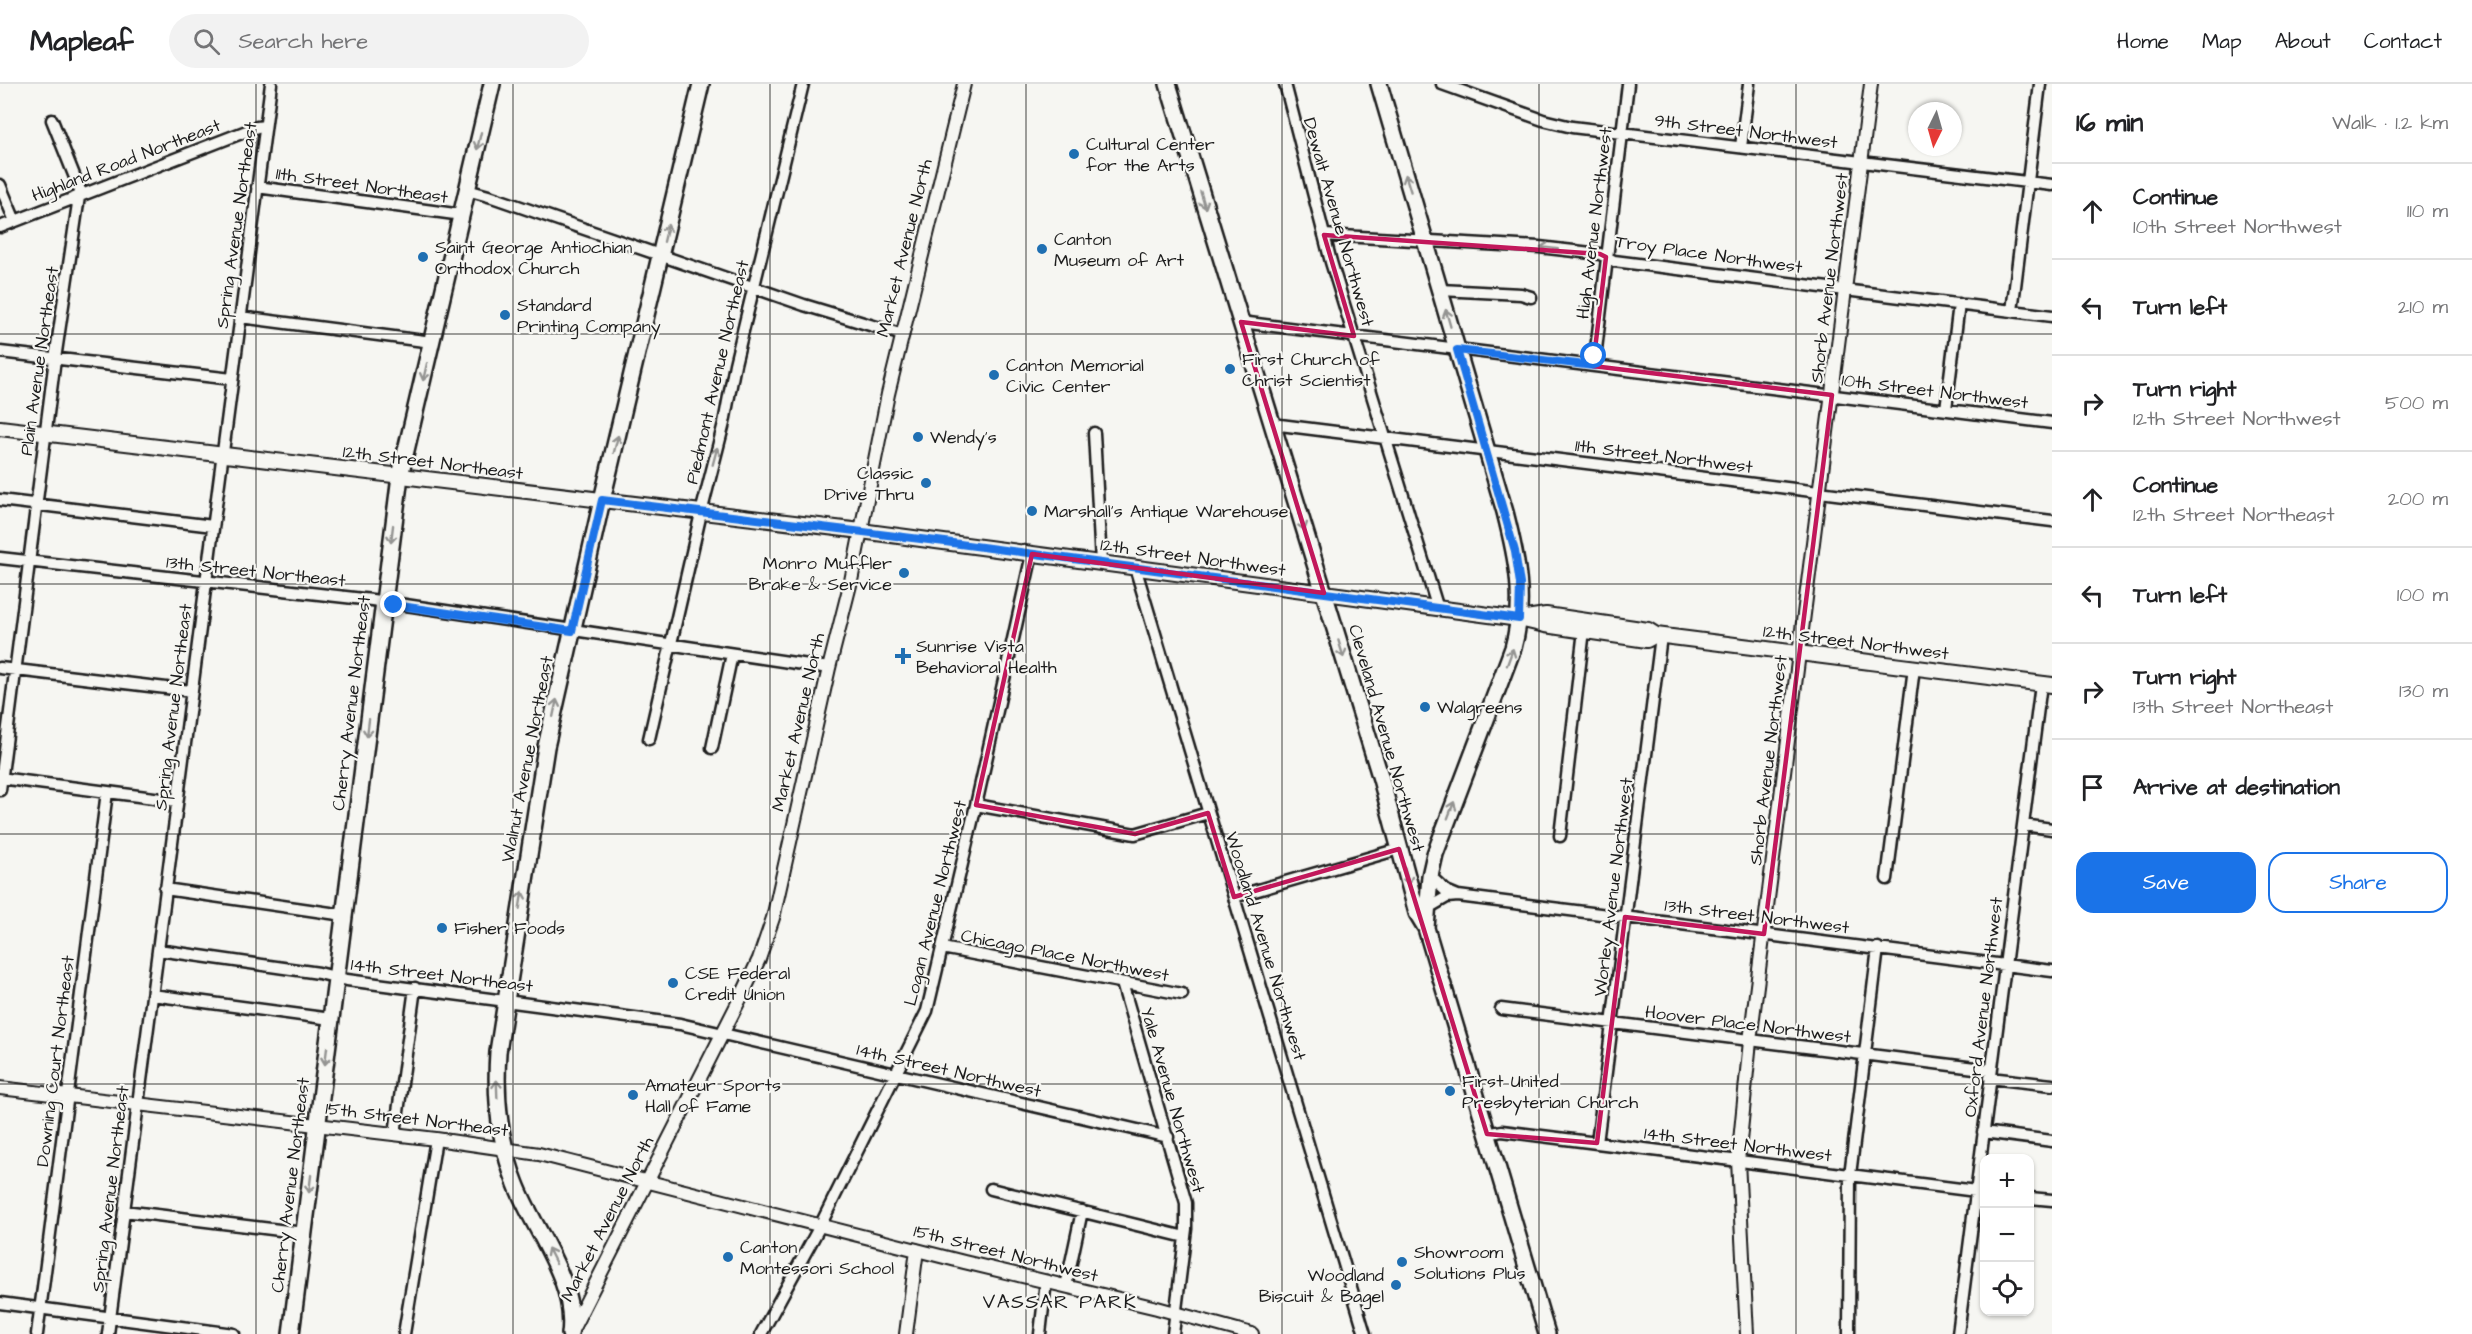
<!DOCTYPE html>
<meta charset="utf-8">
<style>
:root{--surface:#fff;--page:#f2f2f2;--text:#202124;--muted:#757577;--line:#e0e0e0;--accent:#1a73e8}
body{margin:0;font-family:"Architects Daughter",sans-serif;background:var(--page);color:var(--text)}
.controls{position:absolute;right:18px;bottom:18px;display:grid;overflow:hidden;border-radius:12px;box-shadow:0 2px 4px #0004}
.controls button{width:54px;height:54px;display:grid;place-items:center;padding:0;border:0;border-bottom:2px solid var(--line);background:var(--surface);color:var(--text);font:30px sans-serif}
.compass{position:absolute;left:1908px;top:18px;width:54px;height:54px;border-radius:50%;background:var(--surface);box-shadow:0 2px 4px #0004;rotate:185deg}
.stop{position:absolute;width:18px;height:18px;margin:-14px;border:4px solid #1a73e8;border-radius:50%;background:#fff}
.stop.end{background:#1a73e8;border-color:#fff;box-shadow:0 2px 6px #0008}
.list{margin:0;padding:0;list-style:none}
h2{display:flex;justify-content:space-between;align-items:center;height:78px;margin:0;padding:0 24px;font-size:26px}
h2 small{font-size:20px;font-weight:400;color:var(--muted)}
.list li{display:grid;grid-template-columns:39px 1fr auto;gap:18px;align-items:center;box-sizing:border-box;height:96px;padding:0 24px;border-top:2px solid var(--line)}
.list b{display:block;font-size:22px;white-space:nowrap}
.list p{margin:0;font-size:20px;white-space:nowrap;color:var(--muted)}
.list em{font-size:20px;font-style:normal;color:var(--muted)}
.actions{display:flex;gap:12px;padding:18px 24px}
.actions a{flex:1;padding:14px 0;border:2px solid var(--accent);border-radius:18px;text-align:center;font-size:21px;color:var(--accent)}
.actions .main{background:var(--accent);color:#fff}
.icon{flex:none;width:33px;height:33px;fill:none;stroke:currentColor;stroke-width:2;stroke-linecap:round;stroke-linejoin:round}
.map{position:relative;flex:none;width:2052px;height:1250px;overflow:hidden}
header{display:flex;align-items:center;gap:36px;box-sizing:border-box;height:84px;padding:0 30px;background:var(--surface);border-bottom:2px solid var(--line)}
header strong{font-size:28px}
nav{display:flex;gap:33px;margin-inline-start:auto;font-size:21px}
.search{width:420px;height:54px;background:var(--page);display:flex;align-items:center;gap:15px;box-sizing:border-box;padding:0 21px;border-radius:33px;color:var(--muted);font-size:22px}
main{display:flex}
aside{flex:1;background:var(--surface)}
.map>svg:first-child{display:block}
</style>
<header>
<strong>Mapleaf</strong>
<div class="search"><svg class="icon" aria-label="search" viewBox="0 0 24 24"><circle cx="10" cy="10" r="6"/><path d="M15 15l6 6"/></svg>Search here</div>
<nav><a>Home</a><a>Map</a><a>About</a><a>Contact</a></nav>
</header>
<main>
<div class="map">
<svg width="2052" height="1250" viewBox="0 0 2052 1250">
<rect width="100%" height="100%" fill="#f6f6f2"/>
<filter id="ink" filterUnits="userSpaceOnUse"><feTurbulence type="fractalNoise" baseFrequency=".0167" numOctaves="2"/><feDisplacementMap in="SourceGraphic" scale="12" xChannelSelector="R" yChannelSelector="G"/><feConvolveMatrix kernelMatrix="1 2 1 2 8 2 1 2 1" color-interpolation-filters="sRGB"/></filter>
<g filter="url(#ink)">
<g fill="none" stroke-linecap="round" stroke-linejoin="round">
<defs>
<path id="minor" d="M1285,0L1331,178L1438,525
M1442,0L1543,36L1572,43L2052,101
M1741,63L1749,0
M0,101L15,137
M257,103L462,131
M467,106L492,113L804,221L903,251
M0,143L257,43L265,42
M1324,151L1539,163L1600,170L1614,177L2052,232
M1440,206L1521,210L1531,213
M2012,227L2040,0
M240,233L432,258
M1241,238L2052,339
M0,268L232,295
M1594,282L1628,0
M1946,325L1959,220
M1272,340L2052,437
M1094,349L1101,479
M0,416L213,442
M0,474L372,516L829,584
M1135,483L1365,1250
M0,584L191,607
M649,655L701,429L724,339L735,280L803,0
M712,664L732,570
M0,694L177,717
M0,706L55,275L80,106L52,36
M976,721L1135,750L1208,729
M2023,741L2052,745
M1560,752L1584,546
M1430,792L1446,807L1458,812
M1887,795L1914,584
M165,805L344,831
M1234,813L1399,765
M1428,824L1447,813L1458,812L2052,887
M942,864L1182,910
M158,866L319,889L347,896L680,940L1168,1053
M1122,899L1186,1119V1145L1173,1250
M152,911L331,935
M1501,925L1991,986
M1990,994L2052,1001
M1983,1048L2052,1057
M395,1050L415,904
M1487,1050L1502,1047L1984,1108
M1597,1059L1661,552
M991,1105L1185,1153
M2030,1114L2052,1116
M124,1127L304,1149
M1066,1202L1082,1127
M0,1219L234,1250
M37,1250L107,708
M108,1250L271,0
M404,1250L436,1055
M761,1250L820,1142L927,927L976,721L1032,470
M1040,1250L1046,1197
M1849,1250L1850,1091L1878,864
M1958,1250L2041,600"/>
<path id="tertiary" d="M0,1004L436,1055L539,1070L964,1178L1157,1224L1252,1250
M571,1248L744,907L759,875L773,834L829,584L851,497L888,310L964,0
M906,1250L917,1166
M1747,1250L1738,1077L1750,957L1871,0"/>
<path id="secondary" d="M0,344L861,447L1519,535L1545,541L1647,556L1656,551
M1526,534L1546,531L1648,546L1656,551L2052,601"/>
<path id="primary" d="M1168,0L1381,695L1417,829L1426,844L1547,1250
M1379,0L1505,428C1517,475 1526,517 1513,564L1435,770L1430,792L1426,844
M291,1250L400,392L492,0
M570,1250C577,1197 534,1147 516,1100C499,1058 495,1013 498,968L546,663L602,416L701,0"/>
</defs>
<use href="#minor" stroke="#1c1c1c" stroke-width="15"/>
<use href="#tertiary" stroke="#1c1c1c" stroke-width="16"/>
<use href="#secondary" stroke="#1c1c1c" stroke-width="18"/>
<use href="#primary" stroke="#1c1c1c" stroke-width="20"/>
<use href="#minor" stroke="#f6f6f2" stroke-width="10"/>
<use href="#tertiary" stroke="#f6f6f2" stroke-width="12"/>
<use href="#secondary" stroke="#f6f6f2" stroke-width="14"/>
<use href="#primary" stroke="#f6f6f2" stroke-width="15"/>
</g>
<defs><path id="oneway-shaft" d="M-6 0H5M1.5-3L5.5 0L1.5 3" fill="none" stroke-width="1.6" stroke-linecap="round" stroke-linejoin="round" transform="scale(1.5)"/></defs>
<g stroke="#949492">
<use href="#oneway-shaft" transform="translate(479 57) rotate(103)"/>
<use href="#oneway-shaft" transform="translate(1408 99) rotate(-107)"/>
<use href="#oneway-shaft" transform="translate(1203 116) rotate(73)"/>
<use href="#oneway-shaft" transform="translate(666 149) rotate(-77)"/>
<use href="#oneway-shaft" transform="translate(1549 164) rotate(-173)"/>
<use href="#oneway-shaft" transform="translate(1448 234) rotate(-106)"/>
<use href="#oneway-shaft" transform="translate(425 288) rotate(103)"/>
<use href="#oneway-shaft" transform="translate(616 360) rotate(-76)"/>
<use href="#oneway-shaft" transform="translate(715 372) rotate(-75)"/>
<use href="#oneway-shaft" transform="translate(1302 438) rotate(73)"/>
<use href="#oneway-shaft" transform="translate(392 450) rotate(97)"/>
<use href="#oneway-shaft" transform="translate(1341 565) rotate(73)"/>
<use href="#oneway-shaft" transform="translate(1510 573) rotate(-70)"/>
<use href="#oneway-shaft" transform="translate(555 624) rotate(-78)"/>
<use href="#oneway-shaft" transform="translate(368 644) rotate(97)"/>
<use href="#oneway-shaft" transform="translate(1451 726) rotate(-69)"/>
<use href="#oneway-shaft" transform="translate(1407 792) rotate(74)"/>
<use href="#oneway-shaft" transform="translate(521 816) rotate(-81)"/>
<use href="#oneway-shaft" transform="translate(326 972) rotate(97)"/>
<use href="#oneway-shaft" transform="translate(497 1005) rotate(-92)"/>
<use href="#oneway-shaft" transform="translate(310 1100) rotate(97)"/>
<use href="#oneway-shaft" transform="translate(552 1172) rotate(-117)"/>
</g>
</g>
<g fill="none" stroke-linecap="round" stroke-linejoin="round" filter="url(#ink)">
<path stroke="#1a73e8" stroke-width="8" d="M394,521L572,547L602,416L945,458L1519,535L1520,500L1515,467L1457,266L1594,282V272"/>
</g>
<path fill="none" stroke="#c2185b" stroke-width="4.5" stroke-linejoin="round" d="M1324,151L1600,170L1606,173L1593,282L1832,311L1764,850L1625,833L1597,1059L1487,1050L1399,765L1234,813L1208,729L1135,750L976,721L1032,470L1324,509L1241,238L1354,252Z"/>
<path fill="none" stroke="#1c1c1c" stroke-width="1.5" stroke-opacity="0.55" d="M256,0V1250M513,0V1250M770,0V1250M1026,0V1250M1282,0V1250M1539,0V1250M1796,0V1250M0,250H2052M0,500H2052M0,750H2052M0,1000H2052"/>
<g fill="#1f6fb2" stroke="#f6f6f2" stroke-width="2">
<circle cx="1074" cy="70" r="6"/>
<circle cx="1042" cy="165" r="6"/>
<circle cx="423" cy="173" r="6"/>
<circle cx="505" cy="231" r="6"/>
<circle cx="1230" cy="285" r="6"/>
<circle cx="994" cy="291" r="6"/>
<circle cx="918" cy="353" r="6"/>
<circle cx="926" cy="399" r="6"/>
<circle cx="1032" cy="427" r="6"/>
<circle cx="904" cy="489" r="6"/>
<path d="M900 563h6v6h6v6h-6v6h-6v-6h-6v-6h6z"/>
<circle cx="1425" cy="623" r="6"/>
<circle cx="442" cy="844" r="6"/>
<circle cx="673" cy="899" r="6"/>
<circle cx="1450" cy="1007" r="6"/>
<circle cx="633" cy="1011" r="6"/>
<circle cx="728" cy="1173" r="6"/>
<circle cx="1402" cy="1178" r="6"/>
<circle cx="1396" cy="1201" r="6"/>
</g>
<g text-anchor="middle" stroke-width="4.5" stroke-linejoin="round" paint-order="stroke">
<g font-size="18" fill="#1c1c1c" stroke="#f6f6f2">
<text transform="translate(1746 47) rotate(7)" y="6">9th Street Northwest</text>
<text transform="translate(126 76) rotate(-21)" y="6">Highland Road Northeast</text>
<text transform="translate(362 101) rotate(8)" y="6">11th Street Northeast</text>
<text transform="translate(1339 138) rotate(74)" y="6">Dewalt Avenue Northwest</text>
<text transform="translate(1594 139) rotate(-83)" y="6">High Avenue Northwest</text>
<text transform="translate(236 141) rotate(-82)" y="6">Spring Avenue Northeast</text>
<text transform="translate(904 164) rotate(-76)" y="6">Market Avenue North</text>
<text transform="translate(1709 170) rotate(8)" y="6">Troy Place Northwest</text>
<text transform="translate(1829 194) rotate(-83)" y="6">Shorb Avenue Northwest</text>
<text transform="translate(39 277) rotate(-82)" y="6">Plain Avenue Northeast</text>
<text transform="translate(717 288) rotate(-77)" y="6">Piedmont Avenue Northeast</text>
<text transform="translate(1935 307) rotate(7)" y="6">10th Street Northwest</text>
<text transform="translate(1664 372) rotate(7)" y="6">11th Street Northwest</text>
<text transform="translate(433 378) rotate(7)" y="6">12th Street Northeast</text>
<text transform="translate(1193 473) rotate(8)" y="6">12th Street Northwest</text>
<text transform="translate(256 487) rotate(6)" y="6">13th Street Northeast</text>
<text transform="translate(1856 558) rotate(7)" y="6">12th Street Northwest</text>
<text transform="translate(351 619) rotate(-83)" y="6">Cherry Avenue Northeast</text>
<text transform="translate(173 623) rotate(-83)" y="6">Spring Avenue Northeast</text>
<text transform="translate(798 638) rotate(-77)" y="6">Market Avenue North</text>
<text transform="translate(1387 654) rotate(74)" y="6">Cleveland Avenue Northwest</text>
<text transform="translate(527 675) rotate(-79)" y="6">Walnut Avenue Northeast</text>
<text transform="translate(1768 676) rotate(-83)" y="6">Shorb Avenue Northwest</text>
<text transform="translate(1613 803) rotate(-83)" y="6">Worley Avenue Northwest</text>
<text transform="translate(935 819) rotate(-76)" y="6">Logan Avenue Northwest</text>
<text transform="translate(1757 832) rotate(7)" y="6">13th Street Northwest</text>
<text transform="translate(1266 862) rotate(73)" y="6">Woodland Avenue Northwest</text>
<text transform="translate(1065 871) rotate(11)" y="6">Chicago Place Northwest</text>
<text transform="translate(442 891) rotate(7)" y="6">14th Street Northeast</text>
<text transform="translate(1983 923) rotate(-83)" y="6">Oxford Avenue Northwest</text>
<text transform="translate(1748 940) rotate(7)" y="6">Hoover Place Northwest</text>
<text transform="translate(55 977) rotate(-83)" y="6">Downing Court Northeast</text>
<text transform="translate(949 986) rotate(13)" y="6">14th Street Northwest</text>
<text transform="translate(1173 1016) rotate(74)" y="6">Yale Avenue Northwest</text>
<text transform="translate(417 1035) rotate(7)" y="6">15th Street Northeast</text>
<text transform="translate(1738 1060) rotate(7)" y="6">14th Street Northwest</text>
<text transform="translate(290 1101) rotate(-83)" y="6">Cherry Avenue Northeast</text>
<text transform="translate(110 1105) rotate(-83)" y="6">Spring Avenue Northeast</text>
<text transform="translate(607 1135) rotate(-63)" y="6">Market Avenue North</text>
<text transform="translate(1006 1169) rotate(14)" y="6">15th Street Northwest</text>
</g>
<g font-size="18" fill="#1c1c1c" stroke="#f6f6f2" text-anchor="start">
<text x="1086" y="66">Cultural Center<tspan x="1086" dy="21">for the Arts</tspan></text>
<text x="1054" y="161">Canton<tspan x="1054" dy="21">Museum of Art</tspan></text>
<text x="435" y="169">Saint George Antiochian<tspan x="435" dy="21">Orthodox Church</tspan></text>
<text x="517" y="227">Standard<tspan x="517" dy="21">Printing Company</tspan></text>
<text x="1242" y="281">First Church of<tspan x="1242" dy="21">Christ Scientist</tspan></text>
<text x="1006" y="287">Canton Memorial<tspan x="1006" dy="21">Civic Center</tspan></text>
<text x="930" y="359">Wendy's</text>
<text x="914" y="395" text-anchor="end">Classic<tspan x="914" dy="21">Drive Thru</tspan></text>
<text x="1044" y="433">Marshall's Antique Warehouse</text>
<text x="892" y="485" text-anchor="end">Monro Muffler<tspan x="892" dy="21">Brake &amp; Service</tspan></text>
<text x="916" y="568">Sunrise Vista<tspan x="916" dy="21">Behavioral Health</tspan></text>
<text x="1437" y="629">Walgreens</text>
<text x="454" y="850">Fisher Foods</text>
<text x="685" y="895">CSE Federal<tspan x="685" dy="21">Credit Union</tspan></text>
<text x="1462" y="1003">First United<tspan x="1462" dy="21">Presbyterian Church</tspan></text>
<text x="645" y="1007">Amateur Sports<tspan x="645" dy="21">Hall of Fame</tspan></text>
<text x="740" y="1169">Canton<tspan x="740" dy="21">Montessori School</tspan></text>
<text x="1414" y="1174">Showroom<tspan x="1414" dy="21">Solutions Plus</tspan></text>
<text x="1384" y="1197" text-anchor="end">Woodland<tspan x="1384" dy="21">Biscuit &amp; Bagel</tspan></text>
</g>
<g font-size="20" letter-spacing="1.5" fill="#1c1c1c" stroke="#f6f6f2">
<text x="1060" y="1224">VASSAR PARK</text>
</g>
</g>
</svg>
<div class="controls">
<button>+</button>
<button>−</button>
<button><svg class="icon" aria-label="locate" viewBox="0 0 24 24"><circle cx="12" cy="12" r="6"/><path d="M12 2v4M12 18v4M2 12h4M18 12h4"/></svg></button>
</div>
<svg class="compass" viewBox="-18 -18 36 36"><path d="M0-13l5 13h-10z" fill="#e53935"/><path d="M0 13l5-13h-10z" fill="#757577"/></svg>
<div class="stop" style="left:1594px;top:272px"></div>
<div class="stop end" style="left:394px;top:521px"></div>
</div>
<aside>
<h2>16 min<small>Walk · 1.2 km</small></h2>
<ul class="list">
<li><svg class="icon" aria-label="ahead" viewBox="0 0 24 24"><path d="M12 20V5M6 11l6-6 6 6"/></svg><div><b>Continue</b><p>10th Street Northwest</p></div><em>110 m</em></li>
<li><svg class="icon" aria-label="left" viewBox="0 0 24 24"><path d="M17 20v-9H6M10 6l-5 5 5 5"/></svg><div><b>Turn left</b></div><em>210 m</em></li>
<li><svg class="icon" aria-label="right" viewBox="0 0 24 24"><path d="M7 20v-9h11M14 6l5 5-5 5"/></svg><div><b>Turn right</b><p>12th Street Northwest</p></div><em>500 m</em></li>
<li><svg class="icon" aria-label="ahead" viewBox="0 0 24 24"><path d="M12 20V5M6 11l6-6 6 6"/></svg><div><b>Continue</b><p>12th Street Northeast</p></div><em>200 m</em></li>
<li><svg class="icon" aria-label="left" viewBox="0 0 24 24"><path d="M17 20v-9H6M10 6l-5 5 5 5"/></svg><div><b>Turn left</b></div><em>100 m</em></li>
<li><svg class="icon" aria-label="right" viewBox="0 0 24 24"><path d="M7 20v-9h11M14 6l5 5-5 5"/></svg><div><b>Turn right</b><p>13th Street Northeast</p></div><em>130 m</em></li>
<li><svg class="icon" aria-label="arrive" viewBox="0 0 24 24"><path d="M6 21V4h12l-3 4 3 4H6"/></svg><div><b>Arrive at destination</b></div></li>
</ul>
<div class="actions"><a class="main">Save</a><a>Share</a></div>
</aside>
</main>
